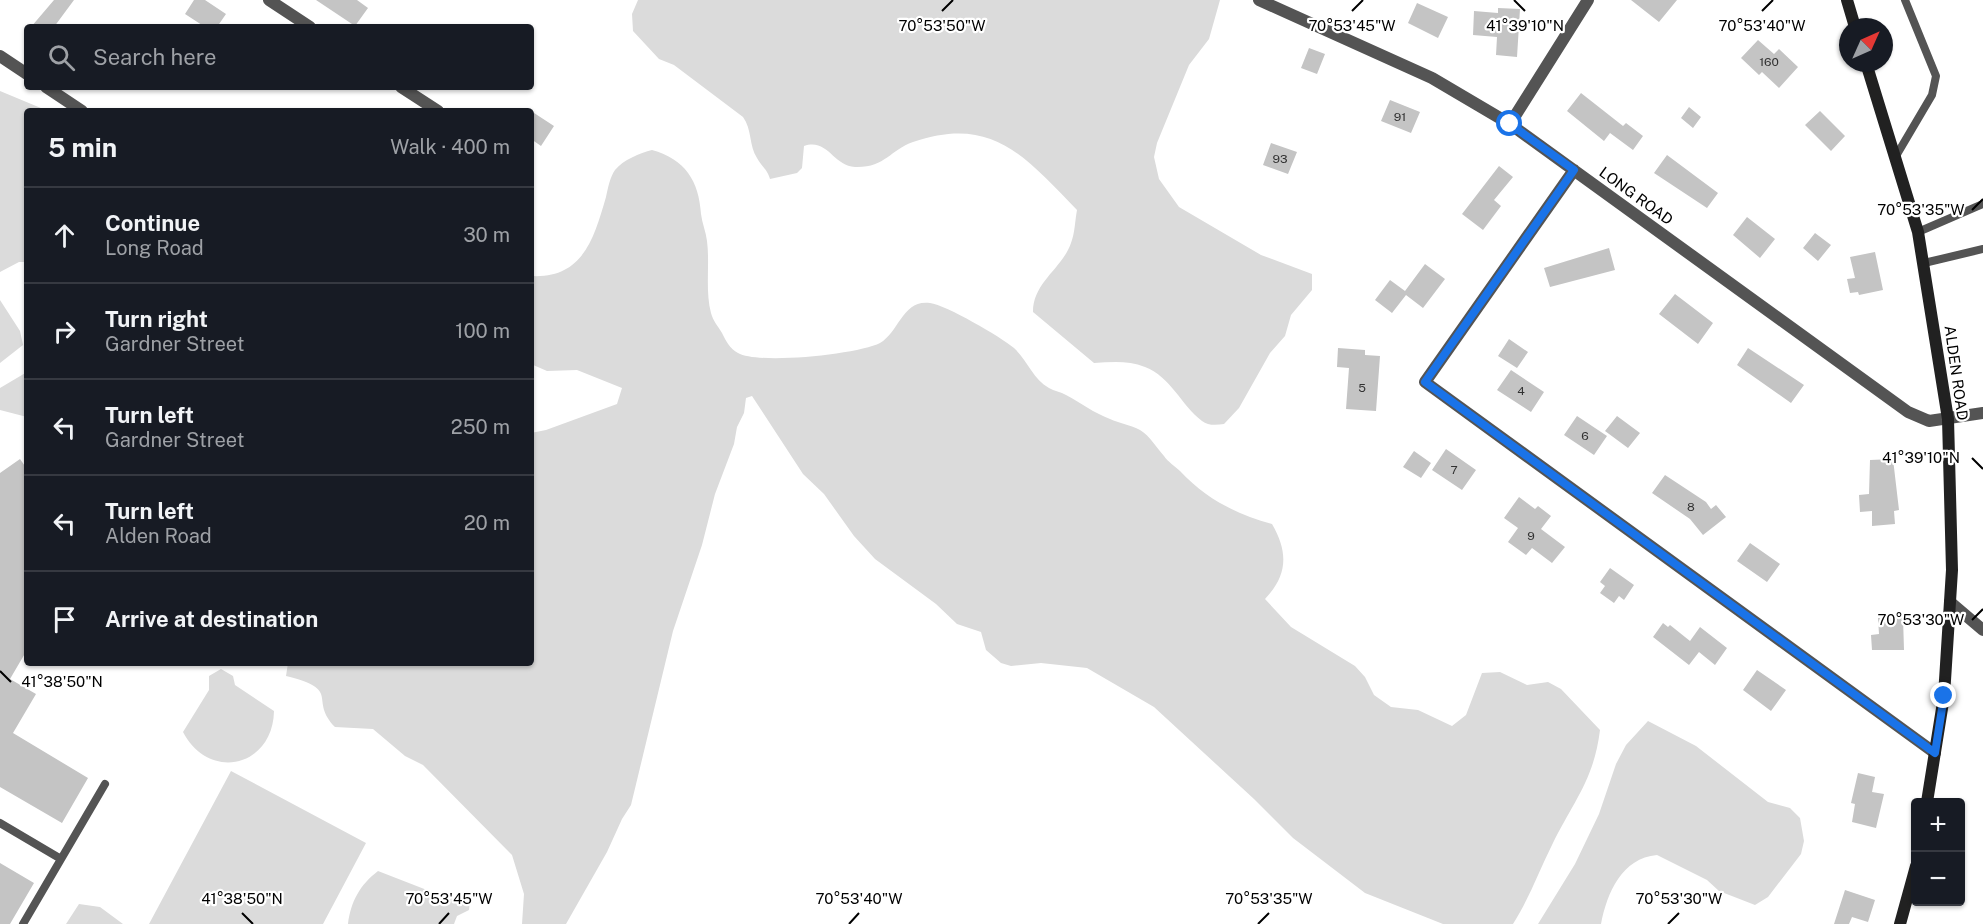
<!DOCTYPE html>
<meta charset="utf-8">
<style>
:root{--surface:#171b24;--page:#242831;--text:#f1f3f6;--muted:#9ea1a6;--line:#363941}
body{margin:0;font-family:"Public Sans",sans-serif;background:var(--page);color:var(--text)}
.controls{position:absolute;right:18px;bottom:18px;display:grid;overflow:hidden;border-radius:6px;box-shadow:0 2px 4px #0004}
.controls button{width:54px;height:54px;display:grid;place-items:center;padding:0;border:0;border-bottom:2px solid var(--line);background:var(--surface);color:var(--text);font:30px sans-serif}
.compass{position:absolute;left:1839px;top:18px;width:54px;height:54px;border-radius:50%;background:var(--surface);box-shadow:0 2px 4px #0004;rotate:45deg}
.stop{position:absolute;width:18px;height:18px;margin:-14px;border:4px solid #1a73e8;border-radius:50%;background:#fff}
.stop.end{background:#1a73e8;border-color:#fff;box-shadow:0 2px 6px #0008}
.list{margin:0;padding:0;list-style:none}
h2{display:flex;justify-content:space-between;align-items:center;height:78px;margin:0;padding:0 24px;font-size:26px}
h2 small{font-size:20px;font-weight:400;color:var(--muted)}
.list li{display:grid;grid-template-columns:39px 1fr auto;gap:18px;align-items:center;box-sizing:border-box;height:96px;padding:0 24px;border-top:2px solid var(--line)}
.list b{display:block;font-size:22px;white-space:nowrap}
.list p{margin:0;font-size:20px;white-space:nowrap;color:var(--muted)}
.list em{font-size:20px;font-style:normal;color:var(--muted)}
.icon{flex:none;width:33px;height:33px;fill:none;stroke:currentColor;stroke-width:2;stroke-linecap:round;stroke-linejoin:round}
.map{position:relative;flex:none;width:1983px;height:924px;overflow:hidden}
.search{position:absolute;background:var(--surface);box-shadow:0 2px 4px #0004;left:24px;top:24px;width:510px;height:66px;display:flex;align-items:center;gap:15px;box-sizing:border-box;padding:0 21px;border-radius:6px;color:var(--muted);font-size:22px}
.panel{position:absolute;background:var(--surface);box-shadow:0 2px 4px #0004;left:24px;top:108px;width:510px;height:558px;border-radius:6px}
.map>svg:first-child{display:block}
</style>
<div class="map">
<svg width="1983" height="924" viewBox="0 0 1983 924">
<rect width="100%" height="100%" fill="#fff"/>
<path fill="#dbdbdb" d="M638,0H1220L1209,39L1189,65L1157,143L1154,157L1159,179L1179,207L1261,255L1312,274V290L1291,315L1285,336L1270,353L1239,408L1224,424C1217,425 1208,426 1202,421C1181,405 1171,377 1145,367C1128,360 1111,362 1094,363L1033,312C1033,282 1062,269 1071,243C1075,233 1075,220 1077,210C1025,157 993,115 913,142C890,150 885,168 855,167C833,166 828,138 804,146L802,168L797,173L770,179C767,169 762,167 757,158C749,146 752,129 743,117L674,65L659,59L633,31L632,14Z
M0,91L48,111H27V262H19L0,272Z
M652,150C685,159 699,181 701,214C702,223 706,232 707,241C710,264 705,290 711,313C713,321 718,326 722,333C726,341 730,349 738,353C759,365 859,354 880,343C899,332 903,299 930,303C946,305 1001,337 1014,348C1027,360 1033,379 1049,388C1054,391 1061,392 1066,395C1081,403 1094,413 1110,419C1119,423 1131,425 1140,430C1150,436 1156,447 1164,456C1168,462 1175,466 1180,471C1206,499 1236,514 1272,524C1289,553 1287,576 1265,599L1291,627L1355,666L1365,677L1374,695L1391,707L1418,710L1452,726L1466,715L1482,673L1500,672L1527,685L1548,682L1561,689L1600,730C1594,780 1573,802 1552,845C1539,871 1529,899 1513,924H1443L1365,893L1293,838L1254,799L1154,707L1087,668L1041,663L1011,666L1001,663L986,650L981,632L957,624L936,604L875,559L854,536L824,494L803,474L752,396L746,398L744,413L737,427L734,444L715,494L702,545L673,631L631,805L622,819L607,852L566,924H522L524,894L512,855L423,765L405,756L373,729L335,727C308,699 343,690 286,676L288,663H531V433L546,430L617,404L622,388L577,370L547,371L531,364V276C583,279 594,238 606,197C608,188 610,177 615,170C623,160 640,153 652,150Z
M0,300L20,331L23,345L0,363Z
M27,372V417L0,410V388Z
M221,669L233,676L235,685L274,711C273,767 209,782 183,732L209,690V676Z
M1648,721L1696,746L1768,802L1790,808L1800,818L1804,841L1801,854L1768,897L1755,905L1719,891L1707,880L1657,855C1622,858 1607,893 1601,924H1538L1575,864L1599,814L1616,764L1626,745Z
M231,771L366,843L323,924H149Z
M378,871L450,899L463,894L470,901L469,910L457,916L454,924H348C351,901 360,885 378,871Z
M79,904L100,907L123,924H66Z"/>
<path fill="#c4c4c4" d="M54,0H74L54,27H31Z
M194,0H205L226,14L217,27H205L185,14Z
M316,0H357L368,8L355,26Z
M1631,0H1677L1659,22Z
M1417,3L1448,17L1438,38L1408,23Z
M1498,8L1520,9L1517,57L1496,55L1497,37L1473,35L1474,11L1498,13Z
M1758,40L1774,54L1779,49L1798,67L1779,88L1762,72L1759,75L1741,58Z
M1309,48L1325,54L1317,74L1301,68Z
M1581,93L1623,126L1626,123L1643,136L1633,150L1610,133L1604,141L1567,111Z
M1390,100L1420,112L1411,133L1381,121Z
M1689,107L1701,117L1693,128L1681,118Z
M531,111L554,126L541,146L531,139Z
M1820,111L1845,136L1831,151L1805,125Z
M1271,143L1297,152L1288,174L1263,165Z
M1667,155L1718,193L1707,208L1654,173Z
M1499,166L1513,177L1494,200L1501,206L1483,230L1462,214Z
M1747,217L1775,239L1760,258L1733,235Z
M1815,233L1831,245L1818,261L1803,248Z
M1609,248L1615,270L1550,287L1544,268Z
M1875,252L1883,290L1859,295L1858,292L1850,293L1847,279L1855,278L1850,257Z
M1425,264L1445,279L1423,308L1406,295L1392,313L1375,300L1390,280L1405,291Z
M1675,294L1713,323L1698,344L1659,314Z
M1509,339L1528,352L1517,368L1498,356Z
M1338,348L1365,350V355L1380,356L1376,411L1346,409L1349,368L1337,367Z
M1748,348L1804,385L1791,403L1737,365Z
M1511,370L1544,392L1531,412L1497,390Z
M1577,416L1607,436L1594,455L1564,435Z
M1617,416L1640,433L1628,448L1605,431Z
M1446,449L1476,470L1462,490L1432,470Z
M1414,451L1431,463L1421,478L1403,467Z
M20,459L27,469V650L10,679L36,694L13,733L88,778L62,823L0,787V473Z
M1893,459L1899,510L1894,511L1895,524L1872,526V511L1860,512L1859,495L1869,494L1870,460Z
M1665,475L1706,502L1711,509L1716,505L1726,517L1703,535L1690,519L1652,493Z
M1519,497L1535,509L1538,506L1551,516L1541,529L1565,547L1552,563L1532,548L1526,555L1508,542L1518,528L1504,518Z
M1750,543L1780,564L1767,582L1737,561Z
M1610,568L1634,585L1624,600L1619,596L1614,603L1600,593L1605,586L1600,582Z
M1903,617L1904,650H1872L1871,635L1879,634L1878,618Z
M1663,623L1668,627L1670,625L1690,641L1700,627L1727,648L1715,665L1699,652L1689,665L1653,637Z
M1757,670L1786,690L1771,711L1743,690Z
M1858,773L1875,777L1872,792L1884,794L1876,828L1852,822L1855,804L1851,803Z
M0,863L34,883L10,924H0Z
M1845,890L1875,900L1868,922L1852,917L1849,924H1834Z"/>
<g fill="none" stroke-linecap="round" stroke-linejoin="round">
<path stroke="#545454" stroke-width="8" d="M1896,156L1932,95L1936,76L1905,0
M1918,232L1983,204
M1924,263L1983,249
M0,823L61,859
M23,924L105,784"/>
<path stroke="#545454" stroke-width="12" d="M269,0L310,27
M1259,0L1432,78L1510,124L1908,412L1929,421L1983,413
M0,56L27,74
M46,87L82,111
M401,87L438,111
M1510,124L1588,0
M1574,170L1425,382L1935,753
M1950,602L1983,630"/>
<path stroke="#212121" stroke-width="12" d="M1847,0L1855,27
M1866,63L1918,232L1948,419L1952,570L1944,696L1927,802
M1900,924L1916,866"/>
</g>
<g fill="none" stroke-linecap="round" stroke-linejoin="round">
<path stroke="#1a73e8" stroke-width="8" d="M1510,124L1574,170L1425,382L1935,753L1944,696"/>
</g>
<path fill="none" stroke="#000" stroke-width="2" d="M1514,0L1525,11M942,11L953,0M1352,11L1363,0M1762,11L1773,0M1972,210L1983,199M1972,458L1983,469M1972,620L1983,609M0,671L11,682M242,913L253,924M439,924L449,913M849,924L859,913M1258,924L1269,913M1668,924L1679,913"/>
<g text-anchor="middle" stroke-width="4.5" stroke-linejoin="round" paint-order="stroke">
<g font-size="12" fill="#313131">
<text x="1769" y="66">160</text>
<text x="1400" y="121">91</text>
<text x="1280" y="163">93</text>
<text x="1362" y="392">5</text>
<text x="1521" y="395">4</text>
<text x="1585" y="440">6</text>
<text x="1454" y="474">7</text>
<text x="1691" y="511">8</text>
<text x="1531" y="540">9</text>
</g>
<g font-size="15" fill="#000" stroke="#fff">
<text transform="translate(1636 196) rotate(36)" y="5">LONG ROAD</text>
<text transform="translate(1956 373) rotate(82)" y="5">ALDEN ROAD</text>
</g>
</g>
<g font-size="15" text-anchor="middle" fill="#000" stroke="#fff" stroke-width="4.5" stroke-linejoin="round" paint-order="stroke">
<text x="942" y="31">70°53'50"W</text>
<text x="1352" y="31">70°53'45"W</text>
<text x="1525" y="31">41°39'10"N</text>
<text x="1762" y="31">70°53'40"W</text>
<text x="1921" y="215">70°53'35"W</text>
<text x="1921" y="463">41°39'10"N</text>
<text x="1921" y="625">70°53'30"W</text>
<text x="62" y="687">41°38'50"N</text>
<text x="449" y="904">70°53'45"W</text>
<text x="859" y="904">70°53'40"W</text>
<text x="1269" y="904">70°53'35"W</text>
<text x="242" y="904">41°38'50"N</text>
<text x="1679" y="904">70°53'30"W</text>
</g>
</svg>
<div class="controls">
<button>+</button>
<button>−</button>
</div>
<svg class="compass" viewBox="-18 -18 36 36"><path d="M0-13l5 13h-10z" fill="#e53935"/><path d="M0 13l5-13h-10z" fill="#9ea1a6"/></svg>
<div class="stop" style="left:1510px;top:124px"></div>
<div class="stop end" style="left:1944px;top:696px"></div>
<div class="search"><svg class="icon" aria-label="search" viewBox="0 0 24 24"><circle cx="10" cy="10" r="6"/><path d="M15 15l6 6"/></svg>Search here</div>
<section class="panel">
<h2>5 min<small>Walk · 400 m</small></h2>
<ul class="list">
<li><svg class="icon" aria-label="ahead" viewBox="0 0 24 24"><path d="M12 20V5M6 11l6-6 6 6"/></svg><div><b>Continue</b><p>Long Road</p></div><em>30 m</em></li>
<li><svg class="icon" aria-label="right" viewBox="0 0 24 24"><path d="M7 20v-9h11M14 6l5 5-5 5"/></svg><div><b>Turn right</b><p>Gardner Street</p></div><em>100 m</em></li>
<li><svg class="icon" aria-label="left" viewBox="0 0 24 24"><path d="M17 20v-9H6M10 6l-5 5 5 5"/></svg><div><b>Turn left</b><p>Gardner Street</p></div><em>250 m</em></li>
<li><svg class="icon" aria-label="left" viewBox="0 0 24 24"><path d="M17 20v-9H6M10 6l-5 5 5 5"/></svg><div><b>Turn left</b><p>Alden Road</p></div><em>20 m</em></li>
<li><svg class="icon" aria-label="arrive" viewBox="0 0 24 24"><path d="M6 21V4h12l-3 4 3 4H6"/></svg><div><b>Arrive at destination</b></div></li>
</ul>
</section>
</div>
